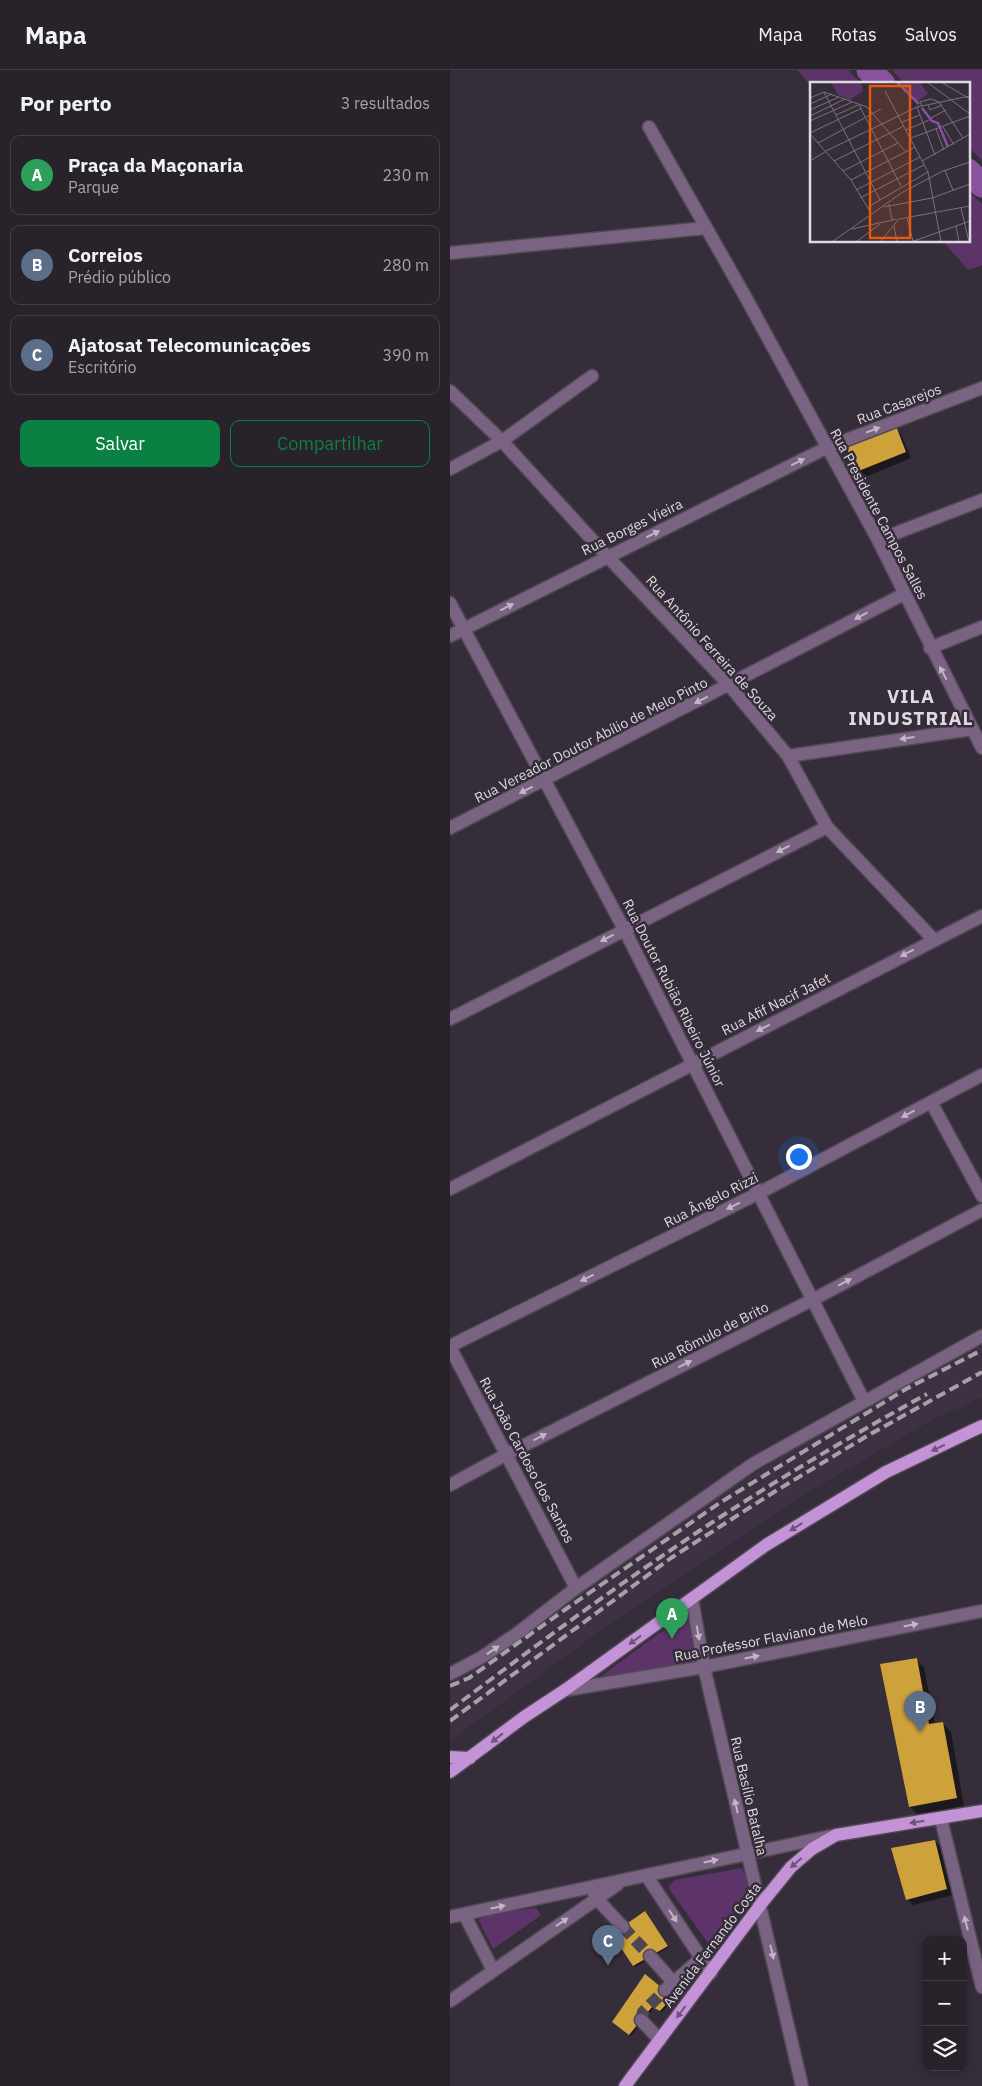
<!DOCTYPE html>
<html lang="pt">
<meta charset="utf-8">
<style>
:root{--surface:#28222b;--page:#302a33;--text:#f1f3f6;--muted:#a5a4a9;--line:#443f47;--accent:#0b8043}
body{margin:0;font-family:"IBM Plex Sans",sans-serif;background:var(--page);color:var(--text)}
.controls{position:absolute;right:15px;bottom:15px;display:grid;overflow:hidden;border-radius:10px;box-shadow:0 2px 12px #0003}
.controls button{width:45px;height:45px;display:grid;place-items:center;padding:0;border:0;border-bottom:1px solid var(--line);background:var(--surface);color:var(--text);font:25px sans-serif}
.you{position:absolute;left:348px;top:1086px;width:18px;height:18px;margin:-12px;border:4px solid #fff;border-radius:50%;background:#1a73e8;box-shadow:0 0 0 8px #1a73e833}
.badge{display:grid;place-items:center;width:32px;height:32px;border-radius:50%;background:var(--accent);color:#fff;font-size:16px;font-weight:700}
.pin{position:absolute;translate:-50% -41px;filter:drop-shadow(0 1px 2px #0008)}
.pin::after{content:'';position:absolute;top:26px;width:18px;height:15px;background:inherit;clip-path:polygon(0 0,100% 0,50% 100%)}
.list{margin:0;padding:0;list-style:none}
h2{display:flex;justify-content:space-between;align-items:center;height:65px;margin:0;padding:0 20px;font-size:21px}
h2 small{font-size:16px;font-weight:400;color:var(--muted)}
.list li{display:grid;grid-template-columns:32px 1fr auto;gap:15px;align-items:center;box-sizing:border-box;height:80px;margin:0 10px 10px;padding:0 10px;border:1px solid var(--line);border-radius:10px}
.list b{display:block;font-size:19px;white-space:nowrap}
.list p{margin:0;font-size:16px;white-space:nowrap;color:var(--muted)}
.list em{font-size:16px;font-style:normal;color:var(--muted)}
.actions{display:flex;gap:10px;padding:15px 20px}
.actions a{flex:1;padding:11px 0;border:1px solid var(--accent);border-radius:10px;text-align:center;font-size:18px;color:var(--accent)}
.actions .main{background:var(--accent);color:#fff}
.icon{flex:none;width:28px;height:28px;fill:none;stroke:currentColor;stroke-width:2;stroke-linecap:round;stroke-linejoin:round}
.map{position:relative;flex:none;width:532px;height:2016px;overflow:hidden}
header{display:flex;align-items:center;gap:30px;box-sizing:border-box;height:70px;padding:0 25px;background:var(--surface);border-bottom:1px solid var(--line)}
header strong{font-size:24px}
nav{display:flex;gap:28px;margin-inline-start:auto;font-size:18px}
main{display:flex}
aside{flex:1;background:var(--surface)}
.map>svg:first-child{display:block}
</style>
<header>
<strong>Mapa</strong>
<nav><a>Mapa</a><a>Rotas</a><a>Salvos</a></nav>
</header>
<main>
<aside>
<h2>Por perto<small>3 resultados</small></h2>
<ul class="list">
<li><span class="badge" style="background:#2e9e5b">A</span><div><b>Praça da Maçonaria</b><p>Parque</p></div><em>230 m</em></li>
<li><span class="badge" style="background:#5c6f8a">B</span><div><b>Correios</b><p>Prédio público</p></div><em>280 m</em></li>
<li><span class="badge" style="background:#5c6f8a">C</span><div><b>Ajatosat Telecomunicações</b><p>Escritório</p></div><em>390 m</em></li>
</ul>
<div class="actions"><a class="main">Salvar</a><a>Compartilhar</a></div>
</aside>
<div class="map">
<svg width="532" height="2016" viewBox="0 0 532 2016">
<rect width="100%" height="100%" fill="#352d39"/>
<path fill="#3e3143" d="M532,1272V1327L482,1350L350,1427L157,1556L0,1671V1610L15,1604L33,1593L254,1436L321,1393L446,1319Z"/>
<path fill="#5d346a" d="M347,0H398L412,14H361V16Z
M442,0H532V90L518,77V14H455Z
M518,120L532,134V195L518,200L493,171H518Z
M237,1543L246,1594L151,1606Z
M292,1798L300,1815L297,1827L258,1873L218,1817L225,1810Z
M86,1838L91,1845L43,1879L29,1851L34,1844Z"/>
<path fill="#0007" d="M445,358L451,364L461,388L413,408L407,402L397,377Z
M466,1590L474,1597L485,1655L493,1654L501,1662L514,1736L468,1745L460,1737L432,1595Z
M485,1771L491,1777L503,1825L463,1835L457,1829Z
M196,1844L219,1877L185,1897L184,1896Z
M195,1905L223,1929L212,1942L204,1938L181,1966L165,1954Z"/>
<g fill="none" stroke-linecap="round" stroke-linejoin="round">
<path stroke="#8a529d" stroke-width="25" d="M419,0L433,14
M518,101L532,115"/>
</g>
<path fill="#cea23b" d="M446,356L456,382L406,402L396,376Z
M467,1588L479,1654L493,1652L507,1728L459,1737L430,1594Z
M485,1770L497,1819L456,1830L441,1778Z
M195,1841L218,1876L183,1896L162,1864Z
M195,1904L223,1927L210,1941L202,1937L179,1965L162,1952Z"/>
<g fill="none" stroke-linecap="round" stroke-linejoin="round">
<path stroke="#4e4752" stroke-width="12" stroke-dasharray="12 6" stroke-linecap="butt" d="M173,1857L200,1886
M191,1950L193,1942L215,1920"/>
<defs>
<path id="minor" d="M199,57L295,226L428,470L532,678
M0,183L256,158
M0,321L52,371L157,486L279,615L338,686L377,757L484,870
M0,399L52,371L142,306
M428,470L532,430
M0,533L174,859L414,1331
M0,566L378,377L532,318
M480,578L532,557
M338,686L523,659
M0,758L454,524
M0,949L377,757
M481,1032L532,1126
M0,1119L532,846
M0,1276L309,1123L532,1005
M0,1277L126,1518
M0,1415L57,1384L364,1229L532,1140
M242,1529L254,1597L352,2016
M0,1604L32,1587L65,1565L126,1518L303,1394L532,1266
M115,1620L254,1597L532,1541
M491,1749L532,1917
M196,1805L261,1903
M144,1823L147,1829L173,1857
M14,1844L43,1900
M0,1847L381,1766
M200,1886L223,1912
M215,1920L251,1888
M0,1931L168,1814
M191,1950L210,1970"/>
<path id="major" d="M0,1687L20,1688
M0,1702L74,1647L115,1620L316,1475L436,1402L532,1356
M175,2016L311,1834L341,1797L362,1779L386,1765L532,1741"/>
</defs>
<use href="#minor" stroke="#504954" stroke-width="15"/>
<use href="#major" stroke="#504954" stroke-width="15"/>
<use href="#minor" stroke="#7a6283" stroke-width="12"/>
<use href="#major" stroke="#c492d6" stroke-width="12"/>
<path stroke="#a6a0a9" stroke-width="4" stroke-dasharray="10 5" stroke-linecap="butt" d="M0,1616L19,1608L116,1539L271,1432L456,1319L532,1280
M0,1640C72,1586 144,1532 218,1482C301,1425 388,1373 477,1324
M0,1651L221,1488L324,1422L417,1366L532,1302"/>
</g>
<defs><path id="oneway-solid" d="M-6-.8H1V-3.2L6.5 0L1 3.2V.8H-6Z" transform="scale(1.25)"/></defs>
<g fill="#c1b6c5">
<use href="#oneway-solid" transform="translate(423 360) rotate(-21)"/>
<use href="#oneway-solid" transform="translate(348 392) rotate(-26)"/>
<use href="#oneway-solid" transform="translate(203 464) rotate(-26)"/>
<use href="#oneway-solid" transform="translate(57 537) rotate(-27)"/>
<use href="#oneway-solid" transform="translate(411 546) rotate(152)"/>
<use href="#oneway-solid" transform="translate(493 603) rotate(-118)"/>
<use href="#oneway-solid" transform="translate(251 630) rotate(153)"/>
<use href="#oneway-solid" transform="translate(457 668) rotate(172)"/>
<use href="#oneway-solid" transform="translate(76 720) rotate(153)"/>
<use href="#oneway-solid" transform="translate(333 779) rotate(153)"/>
<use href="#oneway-solid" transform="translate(157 868) rotate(153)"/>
<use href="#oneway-solid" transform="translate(457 883) rotate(153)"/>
<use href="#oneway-solid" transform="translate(313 958) rotate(153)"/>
<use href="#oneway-solid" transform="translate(458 1044) rotate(152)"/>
<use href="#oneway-solid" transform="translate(283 1136) rotate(154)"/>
<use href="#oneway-solid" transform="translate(137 1208) rotate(154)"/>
<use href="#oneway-solid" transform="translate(395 1212) rotate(-28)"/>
<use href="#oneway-solid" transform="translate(235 1294) rotate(-27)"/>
<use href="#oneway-solid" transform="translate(90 1367) rotate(-27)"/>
<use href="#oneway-solid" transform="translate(461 1555) rotate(-11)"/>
<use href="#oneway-solid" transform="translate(248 1563) rotate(80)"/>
<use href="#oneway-solid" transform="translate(43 1580) rotate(-34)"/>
<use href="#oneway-solid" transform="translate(302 1587) rotate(-11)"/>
<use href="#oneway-solid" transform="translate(286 1736) rotate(-103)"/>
<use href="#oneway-solid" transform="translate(261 1791) rotate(-12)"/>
<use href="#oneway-solid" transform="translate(48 1837) rotate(-12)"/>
<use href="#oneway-solid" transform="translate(223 1846) rotate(57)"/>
<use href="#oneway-solid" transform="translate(112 1852) rotate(-34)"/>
<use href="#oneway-solid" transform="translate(516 1853) rotate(-104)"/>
<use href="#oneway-solid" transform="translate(322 1882) rotate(77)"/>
</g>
<g fill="#6e5578">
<use href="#oneway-solid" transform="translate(488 1378) rotate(154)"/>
<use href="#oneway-solid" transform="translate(346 1457) rotate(149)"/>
<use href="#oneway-solid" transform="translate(185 1570) rotate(144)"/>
<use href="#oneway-solid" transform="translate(47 1668) rotate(142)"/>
<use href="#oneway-solid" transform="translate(467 1752) rotate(171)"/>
<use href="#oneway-solid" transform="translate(346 1793) rotate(139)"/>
<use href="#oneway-solid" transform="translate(231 1942) rotate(127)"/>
</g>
<g text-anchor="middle" stroke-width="5" stroke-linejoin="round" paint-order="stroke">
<g font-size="14" fill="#dfdae1" stroke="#352d39">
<text transform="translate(449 334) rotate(-21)" y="5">Rua Casarejos</text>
<text transform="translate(429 444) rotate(62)" y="5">Rua Presidente Campos Salles</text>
<text transform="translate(182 457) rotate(-26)" y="5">Rua Borges Vieira</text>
<text transform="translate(262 578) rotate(48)" y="5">Rua Antônio Ferreira de Souza</text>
<text transform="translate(141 670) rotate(-27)" y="5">Rua Vereador Doutor Abílio de Melo Pinto</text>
<text transform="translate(224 923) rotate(63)" y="5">Rua Doutor Rubião Ribeiro Júnior</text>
<text transform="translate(326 934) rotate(-27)" y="5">Rua Afif Nacif Jafet</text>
<text transform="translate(261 1130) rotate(-27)" y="5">Rua Ângelo Rizzi</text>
<text transform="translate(260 1265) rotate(-27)" y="5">Rua Rômulo de Brito</text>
<text transform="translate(77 1390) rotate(62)" y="5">Rua João Cardoso dos Santos</text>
<text transform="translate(321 1568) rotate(-11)" y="5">Rua Professor Flaviano de Melo</text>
<text transform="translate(299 1726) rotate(77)" y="5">Rua Basílio Batalha</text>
<text transform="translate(262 1875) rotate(-53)" y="5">Avenida Fernando Costa</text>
</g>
<g font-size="19" font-weight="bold" letter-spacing="1" fill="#dfdae1" stroke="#352d39">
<text x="461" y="633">VILA<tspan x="461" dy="22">INDUSTRIAL</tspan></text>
</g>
</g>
<g transform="translate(360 12)">
<rect width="160" height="160" fill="#352d39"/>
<path d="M21,0H51L53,9L40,18L28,13ZM89,0H114L111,2L118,12L108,19Z" fill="#5d346a"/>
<path fill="none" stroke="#8a529d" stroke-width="2.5" d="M87,0L109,22M112,26L122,39L128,41L138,65"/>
<path fill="none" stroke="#79727c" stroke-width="1" d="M117,0L160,32M131,0L160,17M75,9L118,90L131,160M14,10L70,118M14,10L57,25L96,70M0,16L14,10M0,22L22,12M49,23L91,104M118,23L120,28L132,23M112,24L110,20L121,17L129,20L153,56M107,25L125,73M0,28L29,15M26,33L48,23M0,34L35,17M121,36L136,28M0,39L42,20M92,40L110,33M133,45L144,63M126,47L134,68M96,48L119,38M0,51L52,26M0,52L41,98L61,131M101,56L160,34M8,61L71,27M16,69L107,25L160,14M0,79L15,70M24,79L94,44M112,79L160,52M33,89L88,61M135,89L143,108M41,98L105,65M46,108L110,75M50,116L114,83M79,122L82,138M58,125L118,90M74,125L122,116L160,102M151,126L159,160M97,136L103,159M84,144L87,160M146,144L149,160M42,147L87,137M22,160L93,110L133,89L160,80M46,160L70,142M70,160L89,137L160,124M101,160L160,139"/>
<path fill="#e8590c" fill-opacity="0.15" stroke="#e8590c" stroke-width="2.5" d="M60,4H100V156H60Z"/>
<rect width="160" height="160" fill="none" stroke="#dfdae1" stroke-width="2.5"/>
</g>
</svg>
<div class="controls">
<button>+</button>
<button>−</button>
<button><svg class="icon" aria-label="layers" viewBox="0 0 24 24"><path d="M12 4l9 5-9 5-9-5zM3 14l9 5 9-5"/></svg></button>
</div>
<div class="you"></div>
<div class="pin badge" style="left:222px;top:1569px;background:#2e9e5b">A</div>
<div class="pin badge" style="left:470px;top:1662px;background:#5c6f8a">B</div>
<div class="pin badge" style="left:158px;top:1896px;background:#5c6f8a">C</div>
</div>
</main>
